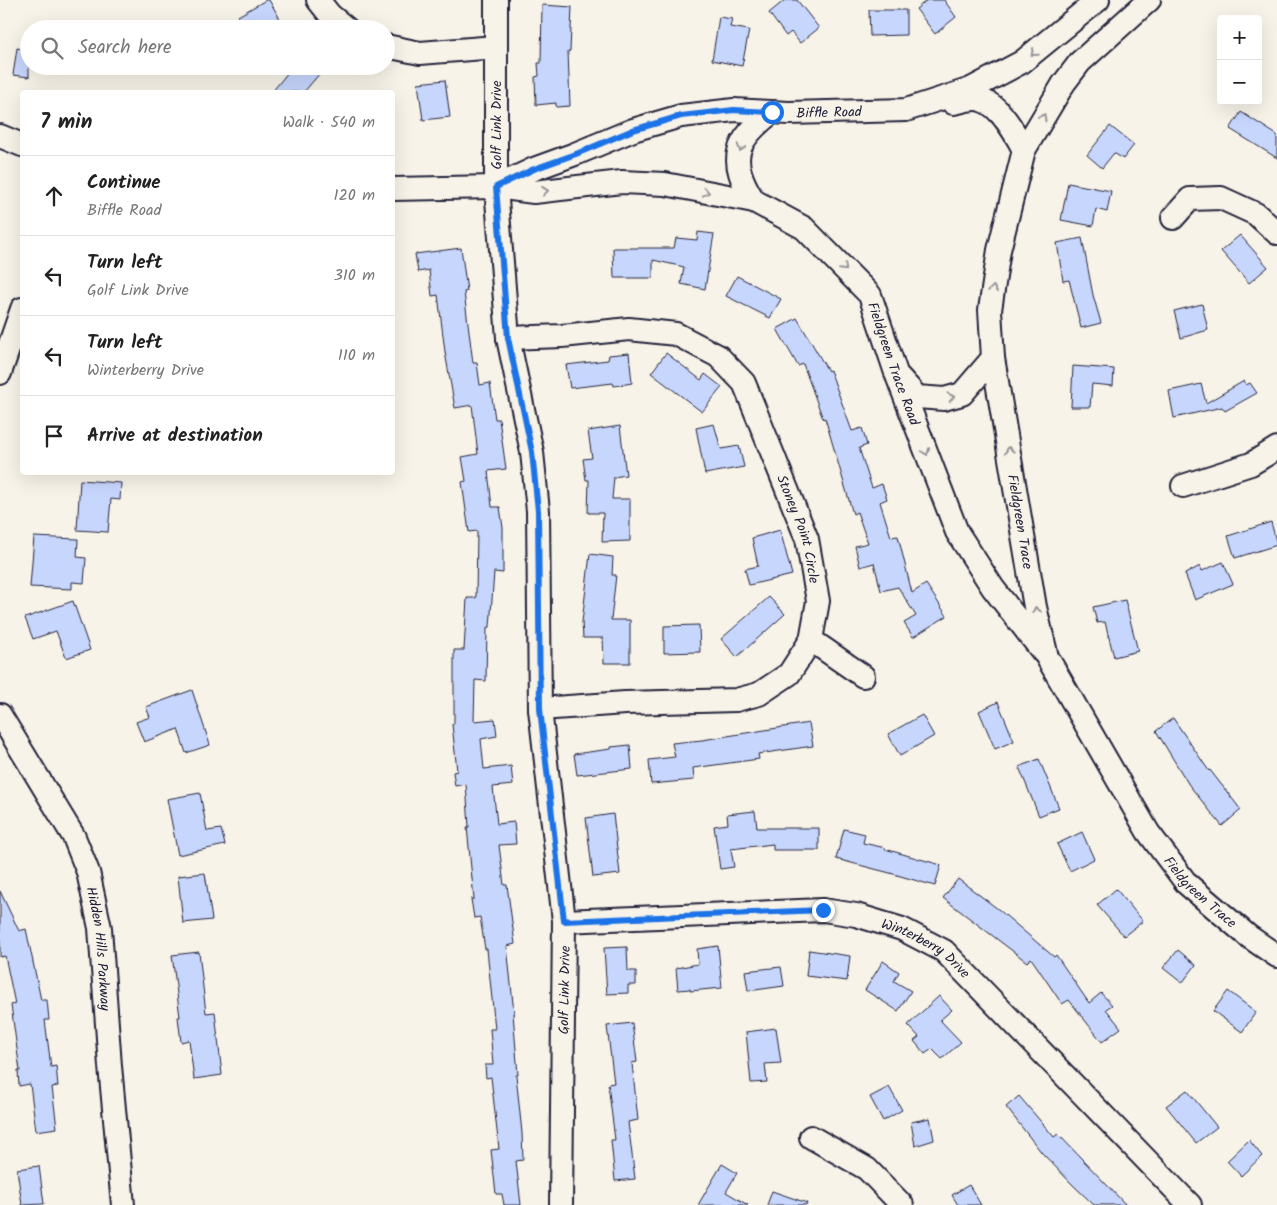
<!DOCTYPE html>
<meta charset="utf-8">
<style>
:root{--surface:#fff;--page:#f6f6f6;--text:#222;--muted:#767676;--line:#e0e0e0}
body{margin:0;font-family:Kalam,sans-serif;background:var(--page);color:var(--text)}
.controls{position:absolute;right:15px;top:15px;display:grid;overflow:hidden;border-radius:5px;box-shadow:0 5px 20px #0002}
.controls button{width:45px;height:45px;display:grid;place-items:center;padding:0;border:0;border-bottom:1px solid var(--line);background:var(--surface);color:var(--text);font:25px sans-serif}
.stop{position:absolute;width:15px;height:15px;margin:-11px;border:4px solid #1a73e8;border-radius:50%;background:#fff}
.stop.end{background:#1a73e8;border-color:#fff;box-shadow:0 1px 5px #0008}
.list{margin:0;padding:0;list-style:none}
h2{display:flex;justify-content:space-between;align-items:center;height:65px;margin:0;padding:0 20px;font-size:21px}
h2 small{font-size:16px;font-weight:400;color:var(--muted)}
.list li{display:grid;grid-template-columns:32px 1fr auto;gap:15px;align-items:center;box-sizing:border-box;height:80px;padding:0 20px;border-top:1px solid var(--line)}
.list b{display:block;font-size:19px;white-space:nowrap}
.list p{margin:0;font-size:16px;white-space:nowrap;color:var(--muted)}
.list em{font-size:16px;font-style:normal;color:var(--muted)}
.icon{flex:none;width:28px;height:28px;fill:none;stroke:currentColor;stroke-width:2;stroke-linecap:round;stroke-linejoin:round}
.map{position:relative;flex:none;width:1277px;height:1205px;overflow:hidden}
.search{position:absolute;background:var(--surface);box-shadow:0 5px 20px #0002;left:20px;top:20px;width:375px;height:55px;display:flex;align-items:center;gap:12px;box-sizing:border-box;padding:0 18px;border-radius:28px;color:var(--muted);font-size:19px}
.panel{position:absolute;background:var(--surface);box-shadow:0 5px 20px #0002;left:20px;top:90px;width:375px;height:385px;border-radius:5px}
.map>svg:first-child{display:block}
</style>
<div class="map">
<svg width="1277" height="1205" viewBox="0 0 1277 1205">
<rect width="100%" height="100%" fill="#f7f3e8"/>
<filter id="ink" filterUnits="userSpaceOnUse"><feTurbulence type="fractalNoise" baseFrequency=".02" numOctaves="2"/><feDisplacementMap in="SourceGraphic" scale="10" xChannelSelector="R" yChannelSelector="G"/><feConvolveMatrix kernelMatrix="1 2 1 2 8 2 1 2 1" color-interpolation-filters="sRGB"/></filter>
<g filter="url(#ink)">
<path fill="#c7d6fd" stroke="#22223b" d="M266,0H269L286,29H244L238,16Z
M785,0H797L819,28L800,43L791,32L786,36L769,13Z
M927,0H944L956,17L935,34L916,9Z
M542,5L572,7L570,51H568L570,106L556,107V103L536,105L535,77L539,76L538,63H541Z
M869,10H906V35L870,36Z
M719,17L732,19L730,27L749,30L742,66L712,60Z
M17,48L29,50V77L13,75Z
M293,66H326L304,92H272Z
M445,80L450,117L423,120L418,83Z
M1241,112L1277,135V158L1230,129Z
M1110,126L1134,145L1123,159L1114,153L1102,168L1087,155Z
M1068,183L1111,191L1107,212L1096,209L1093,226L1061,220Z
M698,232L714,234L705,289L681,284L684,267L653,260V278H614L613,248H674L676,238L697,240Z
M1240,235L1268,267L1249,283L1221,251Z
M1082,238L1093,295L1101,323L1081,328L1069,280L1063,281L1057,243Z
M461,248L467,291L464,292L473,363H477L480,385L490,383L495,419H499L506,469L488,471L492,507H500L503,528V573L494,572L490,627L487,628L486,681L475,680L474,721L495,719L497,736L481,739L484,769L511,766L513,785L493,787L497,824L514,822L516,844L499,845L504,885H507L515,944L507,946L514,1013H513L518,1075H516L522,1133L523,1160L516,1161L521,1205H504L502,1194H496L491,1150L499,1149L491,1077L486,1078L485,1065H493L490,1029H495L487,949H485L480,917L474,918L471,899H474L467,827H469L466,784L455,786L453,772L457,771L452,724H454V650H464L467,598H476L477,531L469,532L462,482L466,481L462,457L478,454L472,405L455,408L445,352L438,295L432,296L429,270L418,272L415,254Z
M737,276L781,299L770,318L726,296Z
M1202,304L1208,330L1181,338L1174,311Z
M797,318L828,371L830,370L852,431L862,428L867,445L859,448L872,488L882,484L887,499L880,502L891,537L898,536L912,593L926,584L947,616L913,637L904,623L916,616L898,587L881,591L874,563L860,567L855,546L868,543L857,512L853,514L825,418L823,419L803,364L798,366L777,329Z
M629,353L632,383L614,386L613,383L570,388L566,365L608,360L609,355Z
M666,353L701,380L705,374L722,387L702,412L651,373Z
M1073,366L1114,369L1113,386L1092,384L1090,407H1071Z
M1244,381L1246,385L1250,383L1257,393L1225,411L1222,407L1174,418L1169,391L1201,384L1206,403Z
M714,424L721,449L739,446L744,467L705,474L696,428Z
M620,426L626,475L614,477L612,499H630V541L602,542L603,513H588L589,480H586L583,459L592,458L588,431Z
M80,480L121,483L120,500L111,499L108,532L77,530Z
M1271,522L1277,545L1235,558L1228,536Z
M780,530L792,575L749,585L745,569L758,566L752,538Z
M34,537L78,539L77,557L86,558L84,583L72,582V589L30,587Z
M590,554L613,557L612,575H616L611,620H630V663H604L603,638H583L582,622Z
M1223,562L1233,584L1195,600L1185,574L1200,566L1202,571Z
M769,597L785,614L737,657L721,639Z
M1125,600L1138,651L1114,657L1105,622L1097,623L1093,607Z
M73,601L90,650L66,658L56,631L33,639L25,618Z
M699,625L700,652L664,653V626Z
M192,690L210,745L186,753L178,729L144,742L136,722L150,717L146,707Z
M998,702L1014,741L995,749L979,711Z
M922,715L934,736L900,756L888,734Z
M1173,718L1209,771L1210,770L1241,810L1222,826L1189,785L1156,731Z
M809,723L813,746L758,754L759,759L693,768L694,780L651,784L649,760L675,757L672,743L702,740Z
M630,745L632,769L577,775L574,754L611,749V747Z
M1039,759L1059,808L1039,816L1019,767Z
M200,793L207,831L221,829L225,845L178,855L167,799Z
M755,811L757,828H819V850H773V844L731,849L734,867L720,869L714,826L728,824L727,814Z
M613,814L620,874L593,877L586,818Z
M844,829L865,834L863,843L886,848L885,849L941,865L935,886L890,873L836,859Z
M1082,832L1094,859L1070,871L1057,844Z
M205,873L212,920L183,923L178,876Z
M958,879L998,909L1054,957L1056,955L1089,1003L1101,993L1112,1005L1106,1009L1121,1028L1102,1042L1069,1000L1062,1004L1031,958L1027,962L943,898Z
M1116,889L1143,921L1124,936L1097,905Z
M0,891L19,931L26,929L41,1000H47L49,1020H45L51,1067L56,1066L58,1086L52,1087L57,1128L36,1131L30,1084L19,1086L18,1071H20L11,1005L15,1004L5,956L0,957Z
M718,946L722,988L690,991V989L678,990L676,968L698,964L697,949Z
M627,947L628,971H636V985H628V993L607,994L604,948Z
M809,950L850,956L847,981L806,976Z
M1178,950L1196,965L1182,983L1163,968Z
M199,952L206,1013L215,1012L222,1075L194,1079L189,1040L181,1042L178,1017H180L172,955Z
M883,961L899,972L894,981L911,991L898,1011L865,990Z
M781,967L784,986L748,991L745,971Z
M1228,991L1256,1012L1242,1032L1213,1011Z
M939,996L952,1010L940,1020L961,1042L942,1059L932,1049L925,1054L914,1041L919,1037L908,1025Z
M632,1023L637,1062L632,1063L638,1120L628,1122L635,1179L615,1181L611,1140H615L608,1084L614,1083L607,1026Z
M776,1028L781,1063L765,1064L767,1082L751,1083L746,1032Z
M889,1087L902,1110L883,1121L870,1097Z
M1187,1090L1217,1127L1196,1143L1166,1106Z
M1019,1096L1054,1137L1058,1134L1126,1205H1094L1073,1185L1042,1153L1006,1107Z
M930,1118L934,1140L915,1146L911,1122Z
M1249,1140L1262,1156L1241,1176L1227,1161Z
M722,1164L737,1173L726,1192L748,1205H698Z
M39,1166L44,1204L22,1205L17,1169Z
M969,1185L981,1205H958L952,1195Z
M772,1191L807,1203L806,1205H767Z"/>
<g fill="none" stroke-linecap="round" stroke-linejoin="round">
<defs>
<g id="minor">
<path d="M318,0L330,15L347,29"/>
<path d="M496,0V187L508,338L532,452L538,511L540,709L564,921L561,1205"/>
<path id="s1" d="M1149,0L1080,62L1064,83L1024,150L999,250L990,310L993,358L1035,607L1047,657L1148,832L1187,884L1248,936L1277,956"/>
<path d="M386,46L420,53L496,47"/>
<path d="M953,103C961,102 973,97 981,100C1000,105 1015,133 1024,150"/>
<path d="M0,136L22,145"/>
<path id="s2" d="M496,187L534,192L622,182L665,184L754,201L804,228L870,295L896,373L957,532L993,588L1043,652"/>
<path id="s3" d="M392,189L496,187L534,169L575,154L633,130L681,116L734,110L789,113L906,110L971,89L1022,62L1098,0"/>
<path d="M754,201C727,159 735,141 772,112"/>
<path d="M1173,218L1190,199L1221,198L1256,214L1277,233"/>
<path id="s4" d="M508,338L562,336L629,329L676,334L718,356L744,383L807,539L818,601L811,640L789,674L759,694L736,700L625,703L540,709"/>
<path d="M0,373L22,309"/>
<path d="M900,378L917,397L944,399L962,394L993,358"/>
<path d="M1183,486L1251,464L1277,448"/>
<path d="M811,640L863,676"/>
<path id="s5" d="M0,715L74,837L88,872L100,928L110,1066L123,1205"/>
<path id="s6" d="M564,921L823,910L856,915L902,929L944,951L1190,1205"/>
<path d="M811,1137L867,1169L902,1205"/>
</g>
</defs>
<use href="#minor" stroke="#22223b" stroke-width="26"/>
<use href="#minor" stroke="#f7f3e8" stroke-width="22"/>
</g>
<defs><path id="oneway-chevron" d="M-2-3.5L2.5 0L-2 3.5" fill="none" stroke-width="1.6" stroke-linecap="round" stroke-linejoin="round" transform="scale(1.25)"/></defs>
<g stroke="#97959a">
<use href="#oneway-chevron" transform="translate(1034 53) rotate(141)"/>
<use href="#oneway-chevron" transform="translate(1043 117) rotate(-60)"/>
<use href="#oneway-chevron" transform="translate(741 148) rotate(109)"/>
<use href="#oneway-chevron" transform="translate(545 191) rotate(-6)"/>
<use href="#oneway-chevron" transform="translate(706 192) rotate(11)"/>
<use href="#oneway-chevron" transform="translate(844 268) rotate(45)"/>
<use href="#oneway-chevron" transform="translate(993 289) rotate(-82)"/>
<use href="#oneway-chevron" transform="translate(951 397) rotate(-13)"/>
<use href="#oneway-chevron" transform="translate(1009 450) rotate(-100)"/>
<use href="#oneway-chevron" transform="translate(926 452) rotate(69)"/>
<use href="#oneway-chevron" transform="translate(1036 610) rotate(-102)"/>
</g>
</g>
<g fill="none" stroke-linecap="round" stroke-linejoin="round" filter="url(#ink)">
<path stroke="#1a73e8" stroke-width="6" d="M772,112L734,110L681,116L633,130L576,154L534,169L496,187L508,338L532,452L538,511L540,709L564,921L823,910"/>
</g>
<g text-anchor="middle" stroke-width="4" stroke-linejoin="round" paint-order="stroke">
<g font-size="14" fill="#22223b" stroke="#f7f3e8">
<text dy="5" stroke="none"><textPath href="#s3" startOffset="451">Biffle Road</textPath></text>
<text transform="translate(496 125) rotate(-90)" y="5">Golf Link Drive</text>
<text dy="5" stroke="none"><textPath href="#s2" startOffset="484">Fieldgreen Trace Road</textPath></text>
<text dy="5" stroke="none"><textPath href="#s1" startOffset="575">Fieldgreen Trace</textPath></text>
<text dy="5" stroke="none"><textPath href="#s4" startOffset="410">Stoney Point Circle</textPath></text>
<text dy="5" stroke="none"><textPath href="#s1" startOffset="995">Fieldgreen Trace</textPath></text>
<text dy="5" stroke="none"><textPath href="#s5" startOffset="258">Hidden Hills Parkway</textPath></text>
<text dy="5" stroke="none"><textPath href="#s6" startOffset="371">Winterberry Drive</textPath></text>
<text transform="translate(564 990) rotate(-89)" y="5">Golf Link Drive</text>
</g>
</g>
</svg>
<div class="controls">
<button>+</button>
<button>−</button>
</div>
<div class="stop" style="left:772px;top:112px"></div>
<div class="stop end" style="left:823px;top:910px"></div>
<div class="search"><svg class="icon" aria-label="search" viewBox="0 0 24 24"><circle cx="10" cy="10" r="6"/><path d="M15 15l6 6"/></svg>Search here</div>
<section class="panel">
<h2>7 min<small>Walk · 540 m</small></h2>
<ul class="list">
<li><svg class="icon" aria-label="ahead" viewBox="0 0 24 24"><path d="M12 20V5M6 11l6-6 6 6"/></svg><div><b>Continue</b><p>Biffle Road</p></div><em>120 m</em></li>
<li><svg class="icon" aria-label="left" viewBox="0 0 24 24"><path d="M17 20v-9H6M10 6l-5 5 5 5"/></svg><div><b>Turn left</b><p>Golf Link Drive</p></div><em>310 m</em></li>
<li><svg class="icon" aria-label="left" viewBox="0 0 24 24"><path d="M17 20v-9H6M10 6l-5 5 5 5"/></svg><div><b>Turn left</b><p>Winterberry Drive</p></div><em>110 m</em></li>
<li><svg class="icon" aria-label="arrive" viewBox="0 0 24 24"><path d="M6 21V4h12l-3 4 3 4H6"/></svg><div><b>Arrive at destination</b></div></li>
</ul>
</section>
</div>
